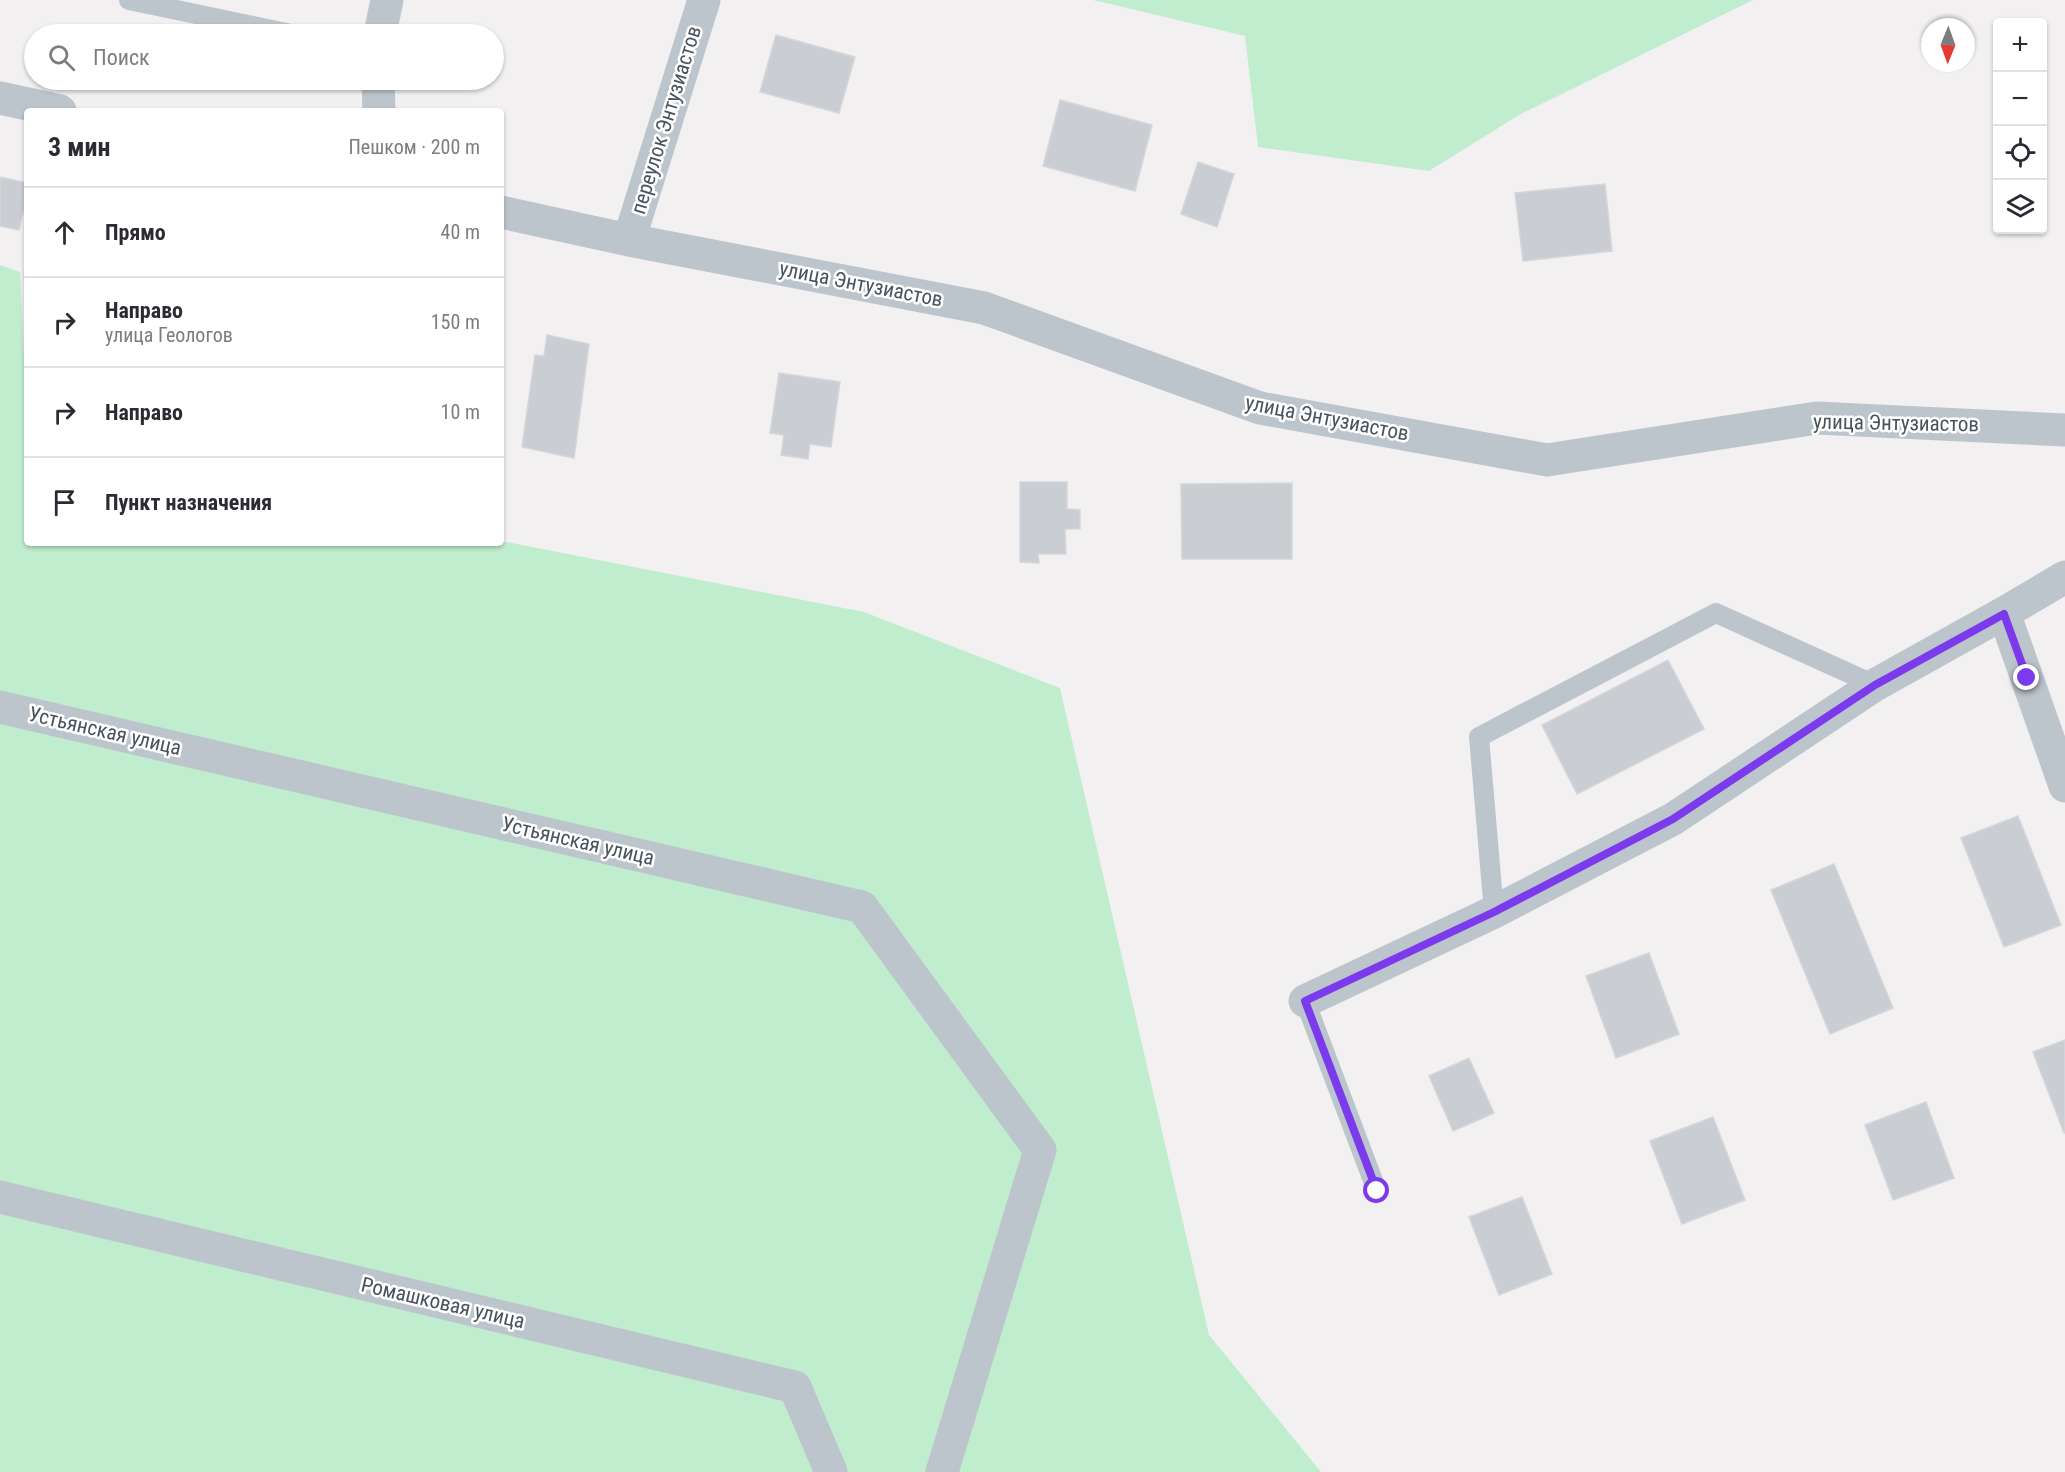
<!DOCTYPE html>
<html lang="ru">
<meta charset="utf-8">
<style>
:root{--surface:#fff;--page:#f2f2f3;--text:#2b2b33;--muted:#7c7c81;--line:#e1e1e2}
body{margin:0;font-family:"Roboto Condensed",sans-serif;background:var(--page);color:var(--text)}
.controls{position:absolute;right:18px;top:18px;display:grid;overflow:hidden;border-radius:6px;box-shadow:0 2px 4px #0004}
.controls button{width:54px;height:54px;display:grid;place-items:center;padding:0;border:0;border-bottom:2px solid var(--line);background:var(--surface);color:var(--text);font:30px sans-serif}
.compass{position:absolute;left:1921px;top:18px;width:54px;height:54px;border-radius:50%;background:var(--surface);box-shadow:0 2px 4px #0004;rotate:181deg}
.stop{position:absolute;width:18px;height:18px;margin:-14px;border:4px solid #7c3aed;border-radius:50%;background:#fff}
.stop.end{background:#7c3aed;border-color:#fff;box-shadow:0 2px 6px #0008}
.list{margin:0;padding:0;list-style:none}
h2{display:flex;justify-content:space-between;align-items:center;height:78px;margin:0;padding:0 24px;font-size:26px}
h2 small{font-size:20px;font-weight:400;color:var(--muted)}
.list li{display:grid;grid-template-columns:39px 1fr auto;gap:18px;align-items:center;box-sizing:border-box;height:90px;padding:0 24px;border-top:2px solid var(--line)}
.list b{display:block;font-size:22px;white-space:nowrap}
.list p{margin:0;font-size:20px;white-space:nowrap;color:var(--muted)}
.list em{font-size:20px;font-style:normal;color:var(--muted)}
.icon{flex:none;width:33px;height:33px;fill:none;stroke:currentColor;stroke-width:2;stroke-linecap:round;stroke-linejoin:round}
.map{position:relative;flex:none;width:2065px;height:1472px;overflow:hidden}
.search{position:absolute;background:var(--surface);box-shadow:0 2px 4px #0004;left:24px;top:24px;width:480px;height:66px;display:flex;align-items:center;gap:15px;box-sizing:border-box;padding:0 21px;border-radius:33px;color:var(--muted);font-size:22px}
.panel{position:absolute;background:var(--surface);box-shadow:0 2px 4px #0004;left:24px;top:108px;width:480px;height:438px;border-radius:6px}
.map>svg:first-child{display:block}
</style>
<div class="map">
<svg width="2065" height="1472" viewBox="0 0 2065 1472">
<rect width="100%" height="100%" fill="#f2f0f0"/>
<path fill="#c1edcf" d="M1093,0H1753L1519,115L1429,171L1258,147L1245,36Z
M0,265L20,272L24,359L27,362V543H501V541L864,612L1060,688L1209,1335L1321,1472H0Z"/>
<path fill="#cacdd2" stroke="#d4d6db" stroke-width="1.5" d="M776,35L855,57L839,113L760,92Z
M1060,100L1152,125L1135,191L1043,166Z
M1198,162L1234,174L1217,227L1181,214Z
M0,177L27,183V194L19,230L0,226Z
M1605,184L1612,251L1523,261L1515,193Z
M547,335L589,344L574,458L522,447L535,355L544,356Z
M779,373L840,382L831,447L810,444L808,459L781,455L784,435L770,433Z
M1020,482H1067V509L1080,510V529H1065L1066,554H1038L1039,563L1020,562Z
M1292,483V559H1182L1181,484Z
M1668,660L1704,729L1577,794L1542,725Z
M2018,816L2061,925L2004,947L1961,838Z
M1834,864L1893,1008L1830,1034L1771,890Z
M1649,953L1679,1034L1616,1058L1586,976Z
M2065,1040V1133H2064L2033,1052Z
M1469,1058L1494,1113L1453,1131L1429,1076Z
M1926,1102L1954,1178L1893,1200L1865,1125Z
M1713,1117L1745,1200L1682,1224L1650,1141Z
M1522,1197L1552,1274L1499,1295L1469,1217Z"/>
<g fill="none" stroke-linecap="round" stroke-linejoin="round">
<path stroke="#bcc5cc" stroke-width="20" d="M129,0L291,34
M1494,912L1479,737L1716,613L1875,685
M1305,1001L1377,1191"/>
<path stroke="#bcc5cc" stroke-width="33" d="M380,34L387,0
M378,80L379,111
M0,98L60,111
M501,212L629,240L984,308L1260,408L1547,460L1817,418L2065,430
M629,240L704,0
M2004,613L2065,786
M0,707L862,907L1040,1150L942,1472
M1305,1001L1494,912L1673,819L1875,685L2004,613L2065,577
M0,1197L795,1387L831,1472"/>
</g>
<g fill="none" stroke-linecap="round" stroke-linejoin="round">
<path stroke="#7c3aed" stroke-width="8" d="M1377,1191L1305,1001L1494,912L1673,819L1875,685L2004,614L2027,678"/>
</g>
<g text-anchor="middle" stroke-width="5" stroke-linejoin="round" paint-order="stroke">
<g font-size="21" fill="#48545c" stroke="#fff">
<text transform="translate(666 120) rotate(-73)" y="7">переулок Энтузиастов</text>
<text transform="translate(861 284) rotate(11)" y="7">улица Энтузиастов</text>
<text transform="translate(1327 418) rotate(11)" y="7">улица Энтузиастов</text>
<text transform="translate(1896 423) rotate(1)" y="7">улица Энтузиастов</text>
<text transform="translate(105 731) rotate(13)" y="7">Устьянская улица</text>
<text transform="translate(578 841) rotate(13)" y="7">Устьянская улица</text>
<text transform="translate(443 1303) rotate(13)" y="7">Ромашковая улица</text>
</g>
</g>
</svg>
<div class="controls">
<button>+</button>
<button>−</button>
<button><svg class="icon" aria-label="locate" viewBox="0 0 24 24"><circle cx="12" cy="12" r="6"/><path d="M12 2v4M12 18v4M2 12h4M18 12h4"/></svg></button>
<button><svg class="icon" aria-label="layers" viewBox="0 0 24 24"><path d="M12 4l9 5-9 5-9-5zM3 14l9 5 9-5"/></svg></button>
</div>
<svg class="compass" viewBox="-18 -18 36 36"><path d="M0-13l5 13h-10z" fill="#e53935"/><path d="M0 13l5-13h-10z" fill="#7c7c81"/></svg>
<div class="stop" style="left:1377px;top:1191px"></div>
<div class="stop end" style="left:2027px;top:678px"></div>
<div class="search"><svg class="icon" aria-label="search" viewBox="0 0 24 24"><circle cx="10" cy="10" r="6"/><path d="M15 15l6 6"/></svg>Поиск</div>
<section class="panel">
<h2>3 мин<small>Пешком · 200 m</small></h2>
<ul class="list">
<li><svg class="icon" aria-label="ahead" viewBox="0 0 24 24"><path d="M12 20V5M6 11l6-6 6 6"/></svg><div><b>Прямо</b></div><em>40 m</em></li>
<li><svg class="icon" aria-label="right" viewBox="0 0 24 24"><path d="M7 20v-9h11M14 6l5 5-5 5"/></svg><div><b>Направо</b><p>улица Геологов</p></div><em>150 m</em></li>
<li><svg class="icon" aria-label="right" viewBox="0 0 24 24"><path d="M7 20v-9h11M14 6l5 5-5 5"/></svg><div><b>Направо</b></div><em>10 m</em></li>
<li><svg class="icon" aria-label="arrive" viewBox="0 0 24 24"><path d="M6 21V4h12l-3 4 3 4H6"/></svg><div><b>Пункт назначения</b></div></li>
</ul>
</section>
</div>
